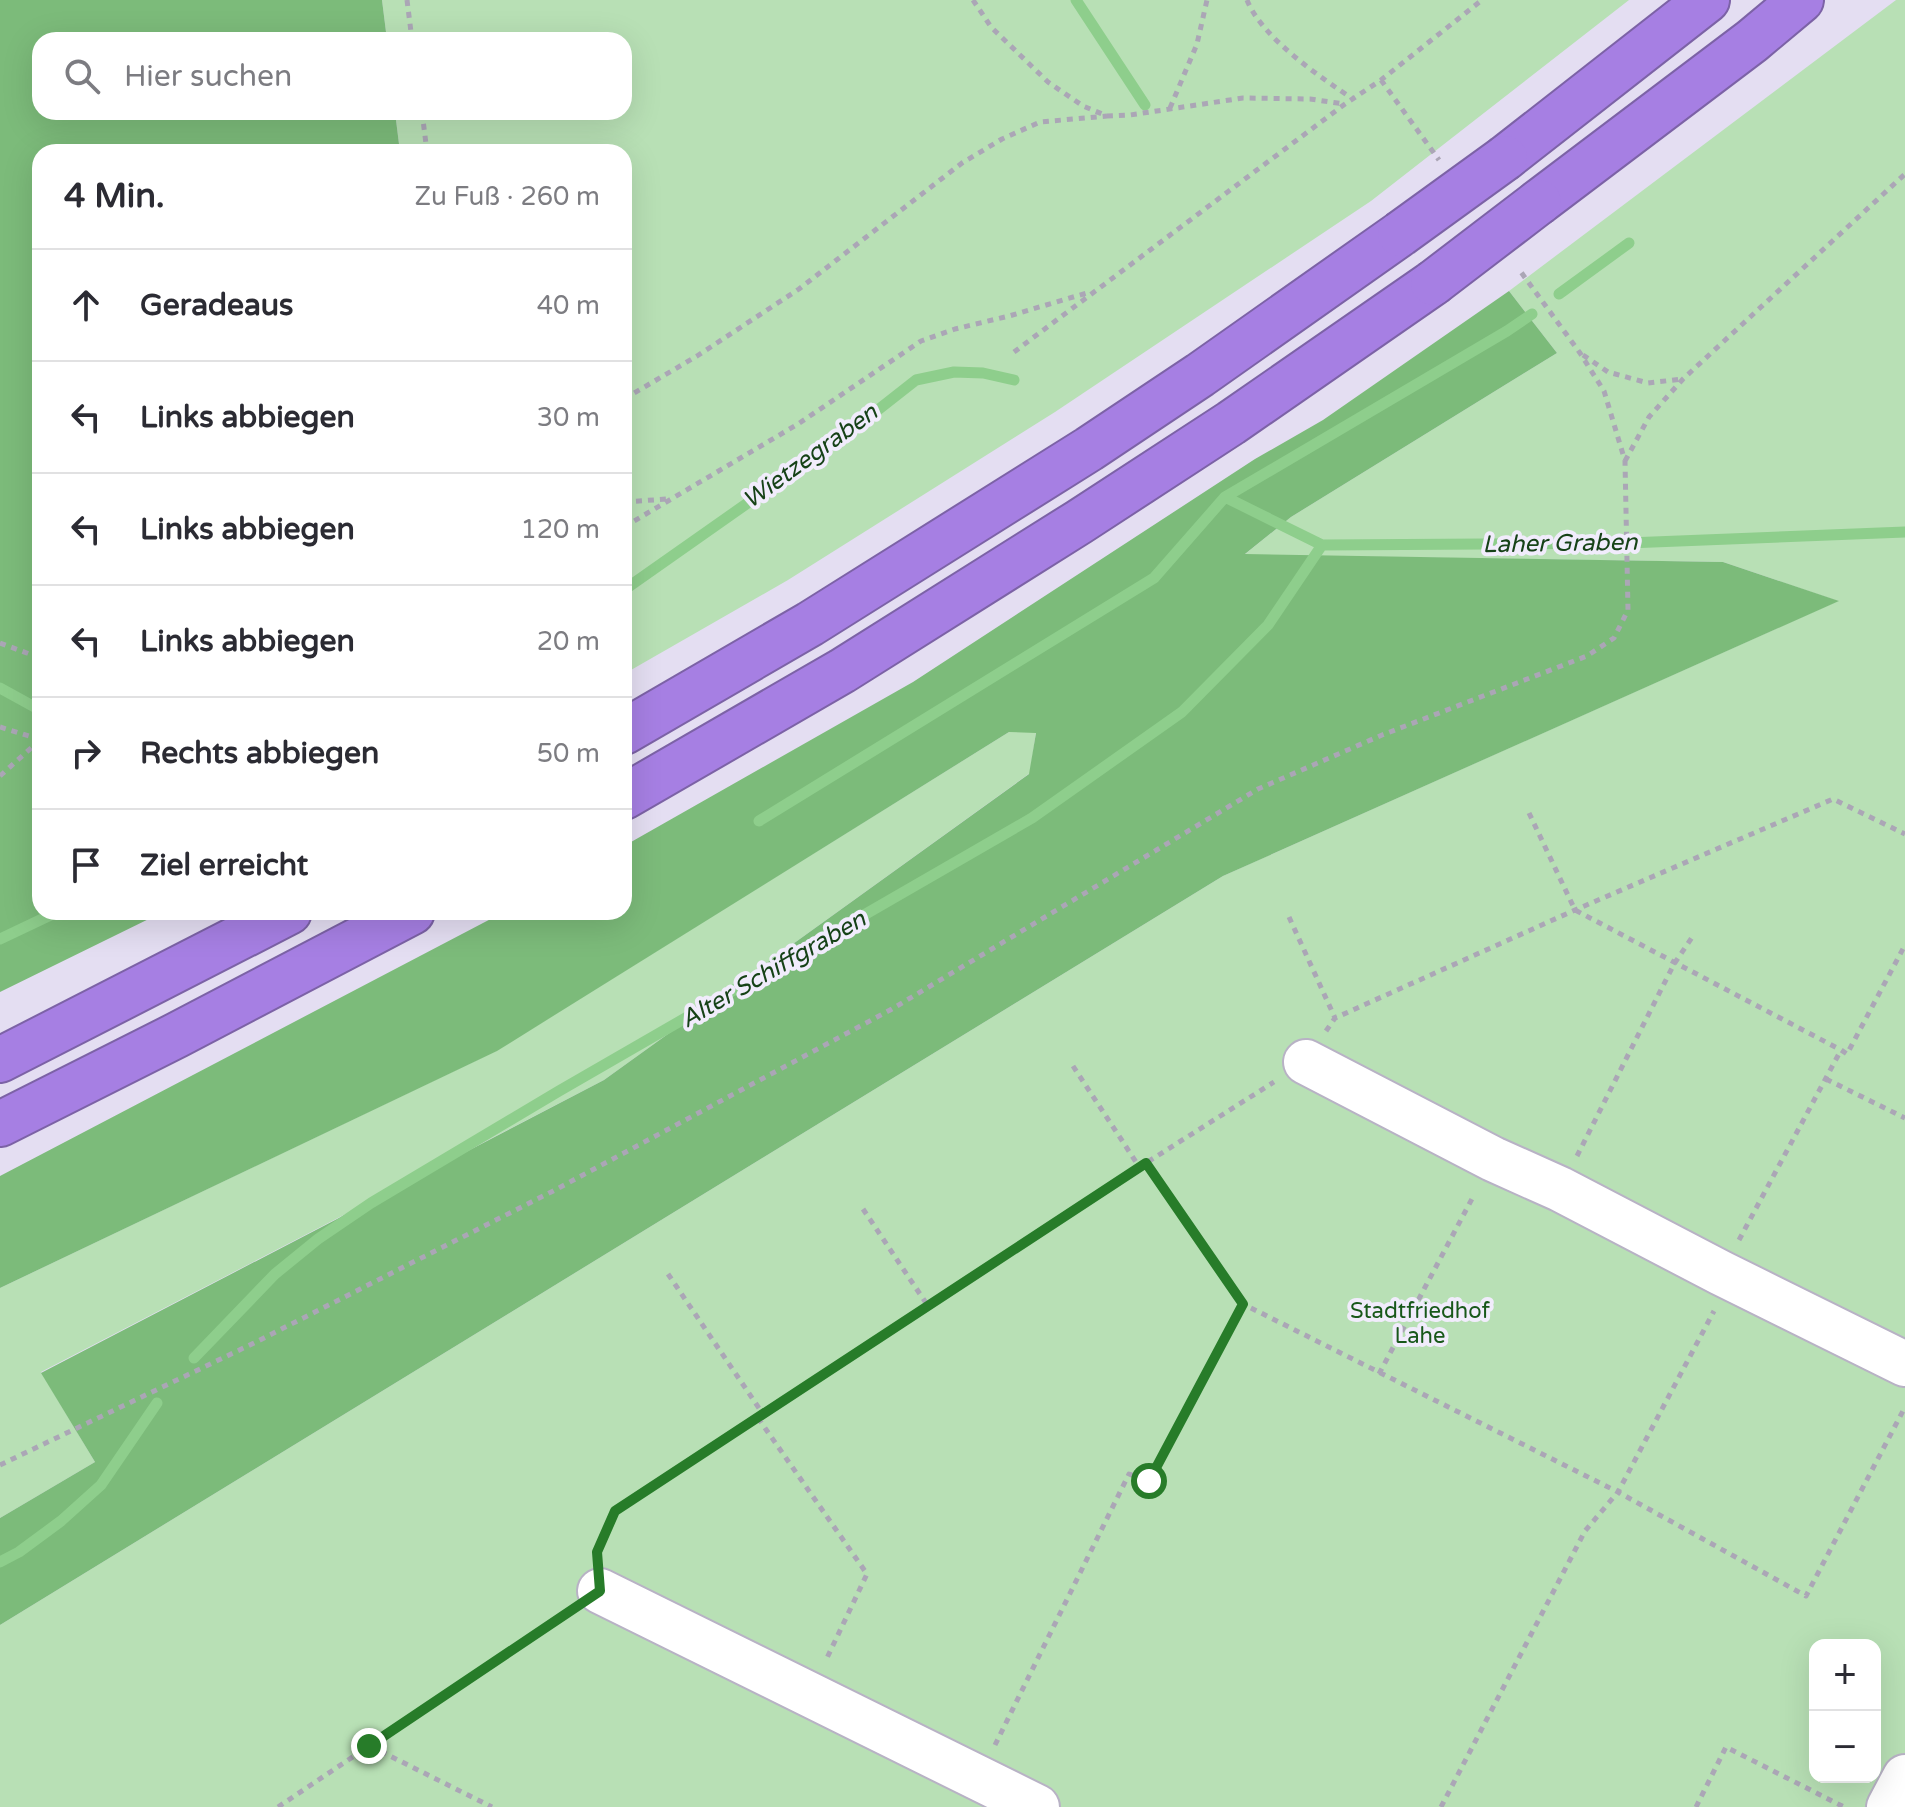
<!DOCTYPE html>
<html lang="de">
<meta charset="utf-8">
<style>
:root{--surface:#fff;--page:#f2f2f3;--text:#2b2b33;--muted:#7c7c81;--line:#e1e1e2}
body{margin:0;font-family:"Varela Round",sans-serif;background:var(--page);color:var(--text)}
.controls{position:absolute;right:24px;bottom:24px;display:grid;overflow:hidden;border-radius:16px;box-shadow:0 8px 32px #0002}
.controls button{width:72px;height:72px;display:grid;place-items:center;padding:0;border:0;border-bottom:2px solid var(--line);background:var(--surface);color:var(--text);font:40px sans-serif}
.stop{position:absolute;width:24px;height:24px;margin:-18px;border:6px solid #277c29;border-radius:50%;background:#fff}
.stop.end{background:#277c29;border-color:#fff;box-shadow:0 2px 8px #0008}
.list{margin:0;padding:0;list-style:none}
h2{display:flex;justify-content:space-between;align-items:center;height:104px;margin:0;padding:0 32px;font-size:34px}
h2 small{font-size:26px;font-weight:400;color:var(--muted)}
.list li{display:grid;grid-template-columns:52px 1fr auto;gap:24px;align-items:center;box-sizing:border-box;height:112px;padding:0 32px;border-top:2px solid var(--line)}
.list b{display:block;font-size:30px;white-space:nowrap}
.list em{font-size:26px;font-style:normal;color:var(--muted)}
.icon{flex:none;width:44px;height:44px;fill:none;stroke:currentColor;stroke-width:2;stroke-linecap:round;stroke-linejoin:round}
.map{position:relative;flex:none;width:1905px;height:1807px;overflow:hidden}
.search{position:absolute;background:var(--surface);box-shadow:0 8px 32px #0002;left:32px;top:32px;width:600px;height:88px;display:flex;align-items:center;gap:20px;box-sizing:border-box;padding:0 28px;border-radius:24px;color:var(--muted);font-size:30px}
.panel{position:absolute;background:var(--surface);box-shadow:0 8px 32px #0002;left:32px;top:144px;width:600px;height:776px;border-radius:24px}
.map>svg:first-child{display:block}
</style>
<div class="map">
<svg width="1905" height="1807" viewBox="0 0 1905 1807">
<rect width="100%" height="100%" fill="#e4def2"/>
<path fill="#b8e0b5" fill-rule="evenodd" d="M382,0H1629L1371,201L1055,412L788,580L624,674V152H400L395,112H624V40H387Z
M1896,0H1905V1807H0V1625L1223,876L1838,601L1723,562L1244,555L1291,517L1557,353L1509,291ZM1815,1645H1875V1777H1815Z
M1009,732H1036L1030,773L604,1080L41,1372L95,1462L0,1518V1288L496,1051Z"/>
<path fill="#7cbb7a" d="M0,0H382L387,40H40V112H395L400,152H40V912H163L0,992Z
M1509,291L1557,353L1291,517L1245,554L1723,562L1839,601L1223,876L0,1625V1518L95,1462L41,1373L604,1080L1029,774L1036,733L1009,732L497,1051L0,1288V1176L504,912H624V846L913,682L1255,459L1323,420Z"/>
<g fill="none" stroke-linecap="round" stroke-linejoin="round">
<path stroke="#8ece8c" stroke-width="11" d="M1076,0L1145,105
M1559,294L1629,243
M1225,497L1322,545L1628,543L1905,532
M624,590L860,424L916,380L954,372L983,373L1014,380
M0,688L40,710
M759,821L1154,578L1225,497L1507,331L1532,314
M0,939L57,912
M194,1358L275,1274L318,1239L371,1203L559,1091L1032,818L1182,712L1268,625L1322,545
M0,1562L19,1552L61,1521L101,1485L157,1403"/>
<defs>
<path id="minor" d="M1306,1062L1493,1159L1560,1189L1721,1273L1905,1364
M600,1591L1037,1807
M1889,1807L1905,1777"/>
<path id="highway" d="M1505,158L1707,0
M1539,202L1752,41L1801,0
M624,732L810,624L1089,449L1200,375L1400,234
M624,797L842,671L1079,522L1231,423L1433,283
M0,1060L289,912
M0,1124L177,1035L412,912"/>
</defs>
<use href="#minor" stroke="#b8b2c5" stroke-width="48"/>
<use href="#highway" stroke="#7c62a6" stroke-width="48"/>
<path stroke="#aba6b6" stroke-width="5" stroke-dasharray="6 6" stroke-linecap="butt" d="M407,0L412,40
M973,0L991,27L1048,82L1083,106L1107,116L1130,115L1243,98L1310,99L1344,104
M1247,0C1262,38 1320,77 1353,99
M1381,80L1439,160
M1170,108L1197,44L1207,0
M422,112L427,152
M1014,352L1345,104L1381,80L1482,0
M1583,355L1608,372L1648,383L1682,379
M624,399L697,356L799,289L962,163L1002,139L1040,122L1107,116
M1625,461L1649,417L1683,379L1905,174
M624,502L667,499
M624,527L798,424L921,341L955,329L1009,316L1090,292
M0,643L40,658
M0,727L39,739
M0,776L40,740
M1529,813L1575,910L1841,1050
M1289,917L1335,1018
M1326,1031L1335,1018L1575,910L1833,799L1905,834
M1073,1066L1140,1168
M1826,1079L1905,1118
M1577,1156L1674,964L1693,936
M1146,1163L1243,1304L1618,1492L1806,1596L1905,1407
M863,1209L928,1306
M1739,1240L1841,1050L1847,1054L1905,945
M668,1274L763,1414
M1379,1374L1474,1195
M758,1418L867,1574L826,1660
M0,1465L254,1343L555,1190L892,1009L1258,789L1382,735L1587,656L1614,638L1628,610L1625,461L1604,391L1580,353L1518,268
M597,1554L615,1511L1146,1163L1274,1082
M995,1745L1129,1474L1149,1481L1243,1304
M370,1746L492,1807
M278,1807L569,1612
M1441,1807L1585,1531L1618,1492L1714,1311
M1696,1807L1726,1747L1844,1807"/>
<use href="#minor" stroke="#fff" stroke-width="44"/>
<use href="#highway" stroke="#a67fe3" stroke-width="44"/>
<defs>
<path id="highway-bridge" d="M1400,234L1505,158
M1433,283L1539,202"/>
</defs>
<use href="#highway-bridge" stroke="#7c62a6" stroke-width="48" stroke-linecap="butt"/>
<use href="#highway-bridge" stroke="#a67fe3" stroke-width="44"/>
</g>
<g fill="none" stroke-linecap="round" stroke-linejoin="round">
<path stroke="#277c29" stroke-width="10" d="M369,1746L600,1591L597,1552L615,1511L1146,1163L1243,1304L1149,1481"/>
</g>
<g text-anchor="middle" stroke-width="8" stroke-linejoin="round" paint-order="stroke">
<g font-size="22" fill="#18581a" stroke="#f1ecfc">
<text x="1420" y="1318">Stadtfriedhof<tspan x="1420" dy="25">Lahe</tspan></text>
</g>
<g font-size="24" font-style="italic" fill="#164217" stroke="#f1ecfc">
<text transform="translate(810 456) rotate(-36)" y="8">Wietzegraben</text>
<text transform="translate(1560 543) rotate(-1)" y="8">Laher Graben</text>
<text transform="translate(773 969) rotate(-30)" y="8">Alter Schiffgraben</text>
</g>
</g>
</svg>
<div class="controls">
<button>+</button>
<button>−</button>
</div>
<div class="stop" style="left:1149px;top:1481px"></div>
<div class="stop end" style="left:369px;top:1746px"></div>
<div class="search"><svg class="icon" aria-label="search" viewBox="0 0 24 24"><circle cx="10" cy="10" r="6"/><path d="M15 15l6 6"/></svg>Hier suchen</div>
<section class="panel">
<h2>4 Min.<small>Zu Fuß · 260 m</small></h2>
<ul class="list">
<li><svg class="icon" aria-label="ahead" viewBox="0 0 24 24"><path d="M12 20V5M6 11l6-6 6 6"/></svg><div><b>Geradeaus</b></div><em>40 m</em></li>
<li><svg class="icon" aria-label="left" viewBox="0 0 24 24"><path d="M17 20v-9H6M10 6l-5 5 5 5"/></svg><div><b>Links abbiegen</b></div><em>30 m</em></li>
<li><svg class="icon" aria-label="left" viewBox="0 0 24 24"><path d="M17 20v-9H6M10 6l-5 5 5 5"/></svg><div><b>Links abbiegen</b></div><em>120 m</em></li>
<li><svg class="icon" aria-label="left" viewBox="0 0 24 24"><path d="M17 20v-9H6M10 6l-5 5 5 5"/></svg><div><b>Links abbiegen</b></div><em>20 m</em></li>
<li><svg class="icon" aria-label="right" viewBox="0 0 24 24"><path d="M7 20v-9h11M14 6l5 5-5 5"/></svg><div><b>Rechts abbiegen</b></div><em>50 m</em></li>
<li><svg class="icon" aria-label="arrive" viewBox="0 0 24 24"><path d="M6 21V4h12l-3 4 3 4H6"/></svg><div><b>Ziel erreicht</b></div></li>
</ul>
</section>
</div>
